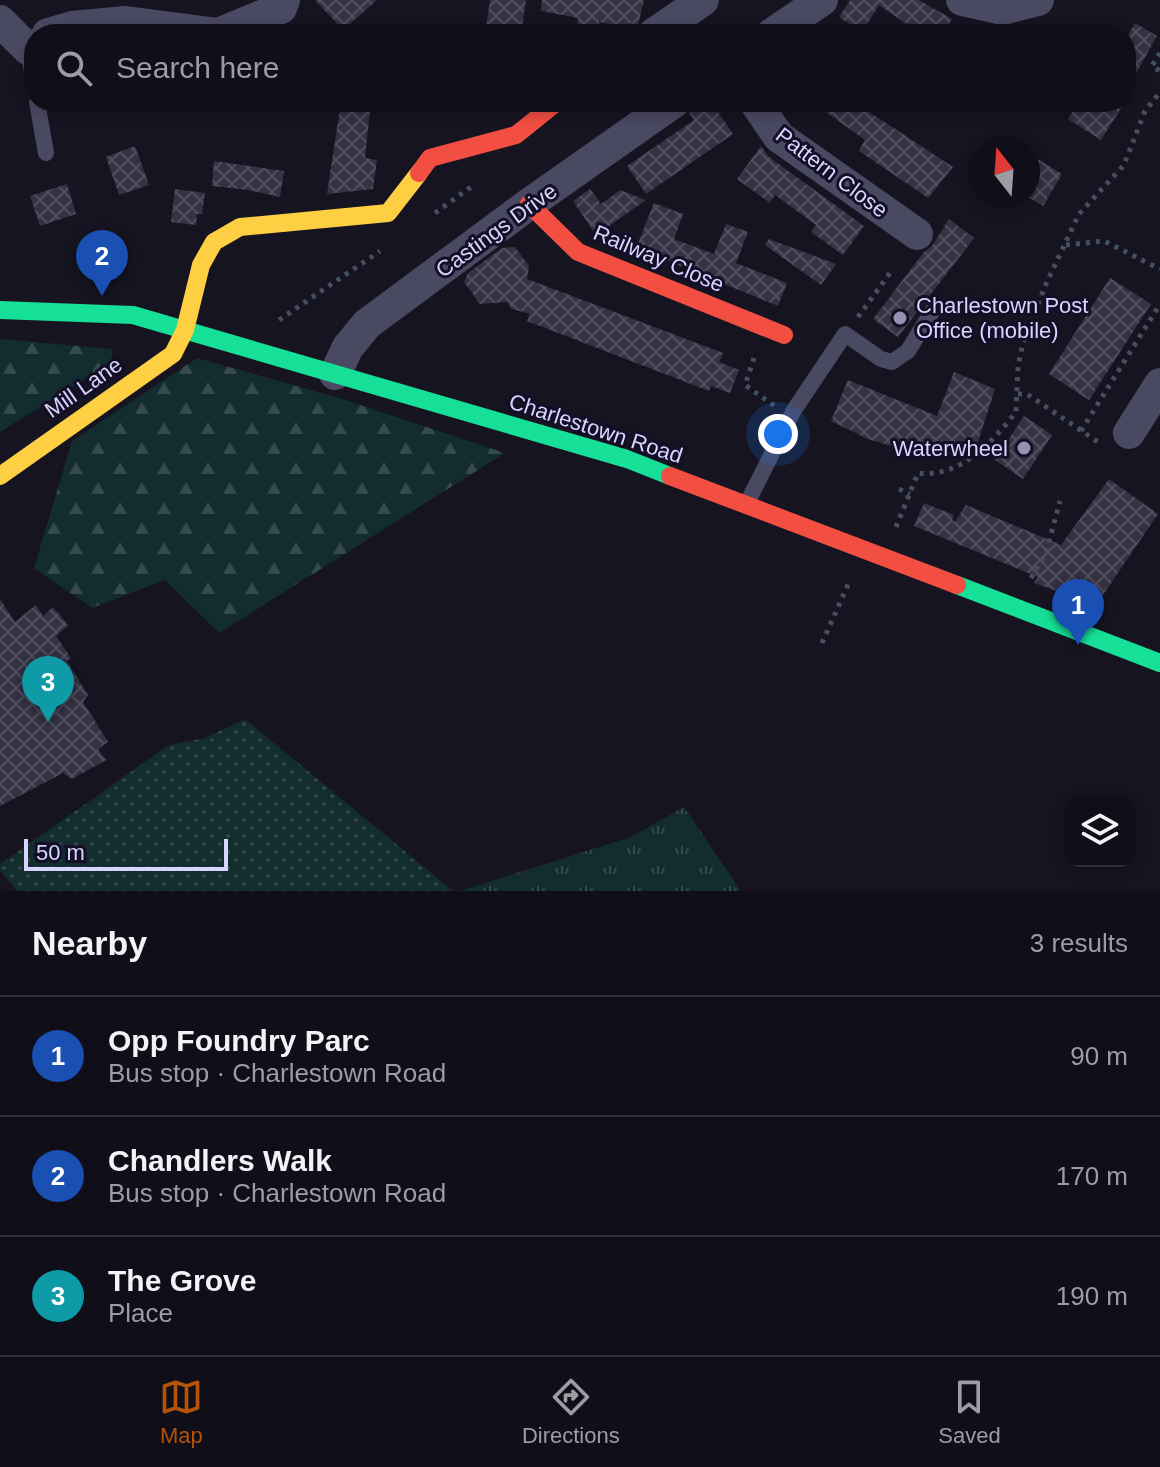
<!DOCTYPE html>
<meta charset="utf-8">
<style>
:root{--surface:#100f19;--page:#1e1d26;--text:#f1f3f6;--muted:#9c9ca2;--line:#302f38;--accent:#b45309}
body{margin:0;font-family:Helvetica,sans-serif;background:var(--page);color:var(--text)}
.controls{position:absolute;right:24px;bottom:24px;display:grid;overflow:hidden;border-radius:16px;box-shadow:0 4px 12px #0003}
.controls button{width:72px;height:72px;display:grid;place-items:center;padding:0;border:0;border-bottom:2px solid var(--line);background:var(--surface);color:var(--text);font:40px sans-serif}
.compass{position:absolute;left:968px;top:136px;width:72px;height:72px;border-radius:50%;background:var(--surface);box-shadow:0 4px 12px #0003;rotate:343deg}
.scale{position:absolute;left:24px;bottom:20px;width:204px;box-sizing:border-box;padding-left:8px;border:4px solid #d9d4ff;border-top:0;font-size:22px;line-height:28px;white-space:nowrap;color:#d9d4ff;-webkit-text-stroke:6px #130f26;paint-order:stroke}
.you{position:absolute;left:778px;top:434px;width:28px;height:28px;margin:-20px;border:6px solid #fff;border-radius:50%;background:#1a73e8;box-shadow:0 0 0 12px #1a73e833}
.badge{display:grid;place-items:center;width:52px;height:52px;border-radius:50%;background:var(--accent);color:#fff;font-size:26px;font-weight:700}
.pin{position:absolute;translate:-50% -66px;filter:drop-shadow(0 2px 4px #0008)}
.pin::after{content:'';position:absolute;top:42px;width:28px;height:24px;background:inherit;clip-path:polygon(0 0,100% 0,50% 100%)}
.list{margin:0;padding:0;list-style:none}
h2{display:flex;justify-content:space-between;align-items:center;height:104px;margin:0;padding:0 32px;font-size:34px}
h2 small{font-size:26px;font-weight:400;color:var(--muted)}
.list li{display:grid;grid-template-columns:52px 1fr auto;gap:24px;align-items:center;box-sizing:border-box;height:120px;padding:0 32px;border-top:2px solid var(--line)}
.list b{display:block;font-size:30px;white-space:nowrap}
.list p{margin:0;font-size:26px;white-space:nowrap;color:var(--muted)}
.list em{font-size:26px;font-style:normal;color:var(--muted)}
.icon{flex:none;width:44px;height:44px;fill:none;stroke:currentColor;stroke-width:2;stroke-linecap:round;stroke-linejoin:round}
.map{position:relative;flex:none;width:1160px;height:891px;overflow:hidden}
.search{position:absolute;background:var(--surface);box-shadow:0 4px 12px #0003;left:24px;right:24px;top:24px;height:88px;display:flex;align-items:center;gap:20px;box-sizing:border-box;padding:0 28px;border-radius:32px;color:var(--muted);font-size:30px}
.sheet{height:464px;background:var(--surface)}
nav{display:flex;justify-content:space-around;align-items:center;box-sizing:border-box;height:112px;border-top:2px solid var(--line);background:var(--surface);font-size:22px;color:var(--muted)}
nav a{display:grid;justify-items:center;gap:4px}
nav .on{color:var(--accent)}
.map>svg:first-child{display:block}
</style>
<div class="map">
<svg width="1160" height="891" viewBox="0 0 1160 891">
<defs>
<pattern id="grass-tufts" width="24" height="20" patternUnits="userSpaceOnUse" patternTransform="scale(2)"><rect width="24" height="20" fill="#132c2d"/><path d="M3 7l-1-3M5 7V3M7 7l1-3M15 17l-1-3M17 17v-4M19 17l1-3" fill="none" stroke="#354a4c"/></pattern>
<pattern id="forest-firs" width="22" height="20" patternUnits="userSpaceOnUse" patternTransform="scale(2)"><rect width="22" height="20" fill="#132c2d"/><path d="M5 1l3.5 6h-7zM16 11l3.5 6h-7z" fill="#354a4c"/></pattern>
<pattern id="park-dots" width="8" height="8" patternUnits="userSpaceOnUse" patternTransform="scale(2)"><rect width="8" height="8" fill="#132c2d"/><path d="M2 2h.1M6 6h.1" fill="none" stroke="#354a4c" stroke-width="1.8" stroke-linecap="round"/></pattern>
<pattern id="building-cross-hatch" width="8" height="8" patternUnits="userSpaceOnUse" patternTransform="scale(2)"><rect width="8" height="8" fill="#343243"/><path d="M0 0l8 8M0 8l8-8" fill="none" stroke="#514f5f"/></pattern>
</defs>
<rect width="100%" height="100%" fill="#161421"/>
<path fill="url(#grass-tufts)" d="M684,807L741,891H460L631,837Z"/>
<path fill="url(#forest-firs)" d="M0,339L112,349V362L0,432Z
M197,358L339,398L505,453L219,633L165,580L92,608L34,568L72,441Z"/>
<path fill="url(#park-dots)" d="M245,719L453,891H17L0,870V864L169,745L205,738Z"/>
<path fill="url(#building-cross-hatch)" d="M315,0H377L343,30Z
M490,0H526L521,34H485Z
M542,0H644L638,25L630,23V28L599,22L598,34H576L578,18L541,11Z
M850,0H919L952,19L943,34H921L879,5L862,32L839,17Z
M1135,23L1157,36L1126,91V39Z
M703,102H711L733,134L646,194L627,166L694,120L689,113Z
M812,102H854L953,167L928,198L859,151L865,140Z
M1079,102H1125L1101,140L1068,119Z
M340,108L370,111L365,158L377,160L373,189L327,194Z
M135,146L149,185L119,195L106,157Z
M761,146L769,157L864,226L843,255L811,232L816,225L775,195L770,203L737,179Z
M1028,153L1062,174L1043,206L1028,197Z
M214,161L284,171L280,197L248,190L212,186Z
M67,184L76,214L40,226L30,196Z
M175,189L205,193L202,214H197L196,225L171,222Z
M590,189L601,204L620,190L646,200L599,233L594,232L573,201Z
M654,203L683,214L674,239L714,254L726,224L748,232L736,263L787,283L778,306L636,248Z
M949,219L974,238L898,337L873,319L924,252L932,246Z
M769,239L836,264L821,285L765,245Z
M515,247L529,266L527,279L723,353L719,362L739,370L730,393L711,386L709,391L527,321L530,314L512,309L507,302L480,304L464,282L468,273L502,248Z
M1110,278L1151,304L1089,400L1049,374Z
M954,372L995,389L976,448L968,443L945,454L927,457L868,439L831,421L848,380L937,416Z
M1024,416L1052,435L1023,479L995,460Z
M1109,479L1158,514L1096,605L1034,583L1038,577L914,526L924,503L954,515L952,520L955,522L966,505L1061,545Z
M0,599L15,622L36,605L43,616L53,607L68,625L56,636L71,658L67,661L88,695L83,702L108,742L98,749L106,760L72,779L63,773L0,806Z"/>
<g fill="none" stroke-linecap="round" stroke-linejoin="round">
<path stroke="#44505f" stroke-width="5" stroke-dasharray="4 6" stroke-linecap="butt" d="M1160,53L1152,66L1160,71
M435,213L475,184
M1066,245L1104,241L1160,269
M858,317L890,273
M279,320L380,251
M754,358L745,385L776,407
M1018,394H1027L1101,444
M1081,431L1160,304
M899,489L910,494
M896,527L918,473C961,478 992,442 1016,412L1018,366L1023,343L1045,286L1079,214L1124,165L1145,111L1160,92
M1031,578L1046,553L1060,501
M822,643L850,580"/>
<path stroke="#4a4962" stroke-width="16" d="M28,49L34,83
M37,102L46,153
M747,503L794,410L845,334L881,359L892,362L908,351L933,310"/>
<path stroke="#4a4962" stroke-width="32" d="M962,0L1002,9L1038,0
M0,21L28,49L34,45
M48,34L72,27L126,22L218,34L281,8L284,0
M654,34L703,0
M772,34L822,0
M755,102L779,137L917,234
M335,374L348,347L367,324L529,204L674,102
M1129,433L1160,384"/>
<path stroke="#16e098" stroke-width="18" d="M0,310L133,315L627,459L670,476
M957,585L1160,663"/>
<path stroke="#ffcf43" stroke-width="18" d="M0,476L173,354L185,330L201,265L214,242L240,227L388,213L419,173"/>
<path stroke="#f24e42" stroke-width="18" d="M419,173L430,158L516,135L557,102
M529,204L578,252L784,335
M670,476L957,585"/>
</g>
<g fill="#9591b1" stroke="#130f26" stroke-width="3">
<circle cx="900" cy="318" r="8"/>
<circle cx="1024" cy="448" r="8"/>
</g>
<g text-anchor="middle" stroke-width="6" stroke-linejoin="round" paint-order="stroke">
<g font-size="22" fill="#d9d4ff" stroke="#130f26">
<text transform="translate(832 172) rotate(37)" y="8">Pattern Close</text>
<text transform="translate(496 230) rotate(-36)" y="8">Castings Drive</text>
<text transform="translate(659 258) rotate(23)" y="8">Railway Close</text>
<text transform="translate(83 387) rotate(-35)" y="8">Mill Lane</text>
<text transform="translate(596 428) rotate(18)" y="8">Charlestown Road</text>
</g>
<g font-size="22" fill="#d9d4ff" stroke="#130f26" text-anchor="start">
<text x="916" y="313">Charlestown Post<tspan x="916" dy="25">Office (mobile)</tspan></text>
<text x="1008" y="456" text-anchor="end">Waterwheel</text>
</g>
</g>
</svg>
<div class="controls">
<button><svg class="icon" aria-label="layers" viewBox="0 0 24 24"><path d="M12 4l9 5-9 5-9-5zM3 14l9 5 9-5"/></svg></button>
</div>
<svg class="compass" viewBox="-18 -18 36 36"><path d="M0-13l5 13h-10z" fill="#e53935"/><path d="M0 13l5-13h-10z" fill="#9c9ca2"/></svg>
<div class="scale">50 m</div>
<div class="you"></div>
<div class="pin badge" style="left:1078px;top:645px;background:#1a4fb4">1</div>
<div class="pin badge" style="left:102px;top:296px;background:#1a4fb4">2</div>
<div class="pin badge" style="left:48px;top:722px;background:#0f9aa8">3</div>
<div class="search"><svg class="icon" aria-label="search" viewBox="0 0 24 24"><circle cx="10" cy="10" r="6"/><path d="M15 15l6 6"/></svg>Search here</div>
</div>
<section class="sheet">
<h2>Nearby<small>3 results</small></h2>
<ul class="list">
<li><span class="badge" style="background:#1a4fb4">1</span><div><b>Opp Foundry Parc</b><p>Bus stop · Charlestown Road</p></div><em>90 m</em></li>
<li><span class="badge" style="background:#1a4fb4">2</span><div><b>Chandlers Walk</b><p>Bus stop · Charlestown Road</p></div><em>170 m</em></li>
<li><span class="badge" style="background:#0f9aa8">3</span><div><b>The Grove</b><p>Place</p></div><em>190 m</em></li>
</ul>
</section>
<nav>
<a class="on"><svg class="icon" aria-label="map" viewBox="0 0 24 24"><path d="M3 6l6-2 6 2 6-2v14l-6 2-6-2-6 2zM9 4v14M15 6v14"/></svg>Map</a>
<a><svg class="icon" aria-label="directions" viewBox="0 0 24 24"><path d="M12 3l9 9-9 9-9-9zM9 14v-3h6M13 9l2 2-2 2"/></svg>Directions</a>
<a><svg class="icon" aria-label="saved" viewBox="0 0 24 24"><path d="M7 4h10v16l-5-4-5 4z"/></svg>Saved</a>
</nav>
